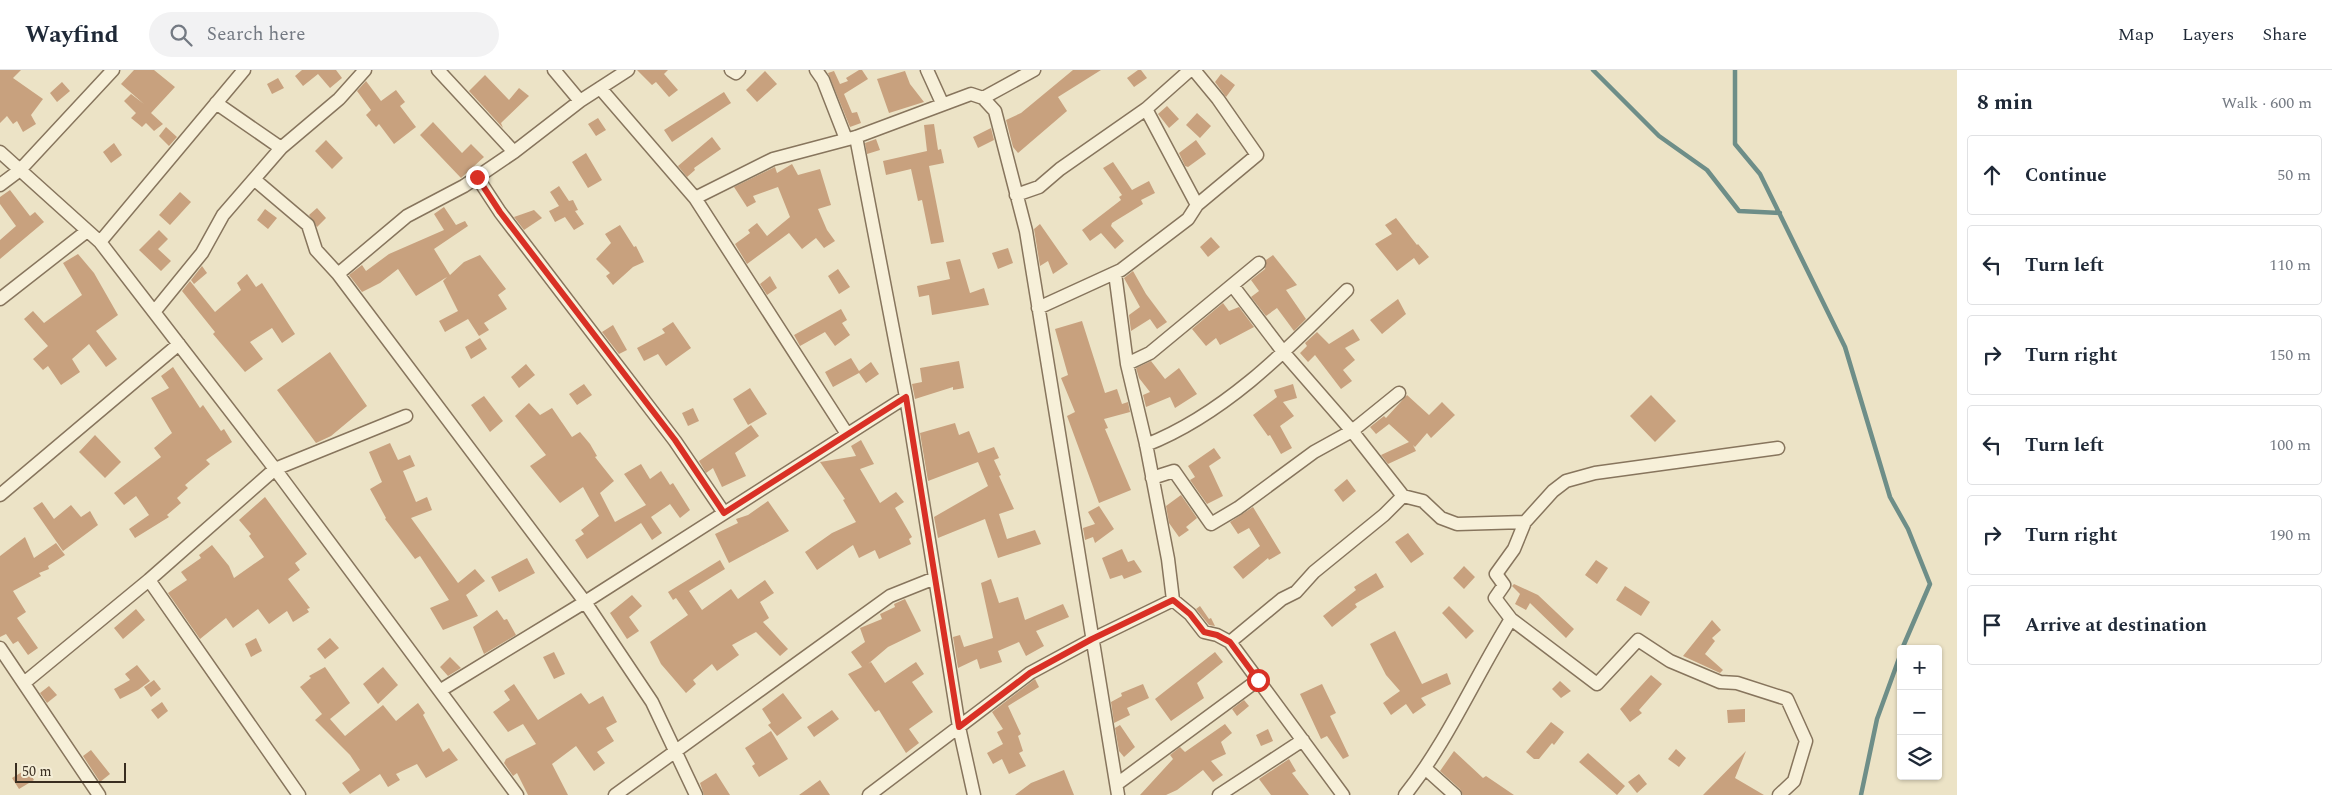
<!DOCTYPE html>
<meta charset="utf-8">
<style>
:root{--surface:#fff;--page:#f2f2f3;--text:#1f2937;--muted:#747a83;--line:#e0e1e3}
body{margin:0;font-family:Spectral,serif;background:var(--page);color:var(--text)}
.controls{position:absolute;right:15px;bottom:15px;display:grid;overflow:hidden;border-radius:5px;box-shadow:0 1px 4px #0004}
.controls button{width:45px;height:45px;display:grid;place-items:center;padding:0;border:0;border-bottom:1px solid var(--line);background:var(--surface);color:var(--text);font:25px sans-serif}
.scale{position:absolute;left:15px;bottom:12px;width:111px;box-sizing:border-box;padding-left:5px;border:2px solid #382d20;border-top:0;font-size:14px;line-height:18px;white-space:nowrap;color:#382d20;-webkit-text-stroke:4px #f4edd6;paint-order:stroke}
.stop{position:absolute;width:15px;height:15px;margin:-11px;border:4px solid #d93025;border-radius:50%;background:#fff}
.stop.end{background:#d93025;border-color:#fff;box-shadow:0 1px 5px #0008}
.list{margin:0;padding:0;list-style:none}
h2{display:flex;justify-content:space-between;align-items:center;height:65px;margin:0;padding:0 20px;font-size:21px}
h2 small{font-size:16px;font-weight:400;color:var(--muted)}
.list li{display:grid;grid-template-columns:32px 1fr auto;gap:15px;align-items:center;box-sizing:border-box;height:80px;margin:0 10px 10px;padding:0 10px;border:1px solid var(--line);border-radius:5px}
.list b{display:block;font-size:19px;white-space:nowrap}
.list em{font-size:16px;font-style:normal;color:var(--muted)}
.icon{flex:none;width:28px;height:28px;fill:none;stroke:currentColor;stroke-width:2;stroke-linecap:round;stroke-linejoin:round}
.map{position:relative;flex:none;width:1957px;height:725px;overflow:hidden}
header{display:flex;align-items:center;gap:30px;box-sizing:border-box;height:70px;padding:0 25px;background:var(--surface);border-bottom:1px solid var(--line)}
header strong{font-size:24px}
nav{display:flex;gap:28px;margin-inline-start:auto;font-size:18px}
.search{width:350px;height:45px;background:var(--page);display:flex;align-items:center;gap:12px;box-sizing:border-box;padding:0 18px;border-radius:28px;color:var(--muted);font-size:19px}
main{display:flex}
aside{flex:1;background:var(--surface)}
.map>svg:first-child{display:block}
</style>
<header>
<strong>Wayfind</strong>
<div class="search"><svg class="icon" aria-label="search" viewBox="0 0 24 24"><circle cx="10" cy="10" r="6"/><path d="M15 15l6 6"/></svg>Search here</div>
<nav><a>Map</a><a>Layers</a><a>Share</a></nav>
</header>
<main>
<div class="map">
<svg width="1957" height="725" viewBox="0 0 1957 725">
<rect width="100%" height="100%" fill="#ece3c6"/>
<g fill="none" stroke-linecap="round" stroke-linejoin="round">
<path stroke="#6e8e88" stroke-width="4.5" d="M1593,0L1659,66L1707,100L1739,141L1780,143
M1735,0V74L1760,104L1845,277L1890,427L1908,459L1930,514L1902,579
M1861,725L1877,649L1901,583"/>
</g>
<path fill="#c8a17e" d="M0,0H21L13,8L43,29L31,45L36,54L23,62L17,51L13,54L7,46L0,53Z
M134,0H154L175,17L151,43L163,54L154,61L146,53L142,57L131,48L136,43L124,31L131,24L144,34L121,14Z
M302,0H336L342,8L330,18L318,4L303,16L295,6Z
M637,0H668L664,4L678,20L669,27L656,12L652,15Z
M859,0H862L868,9L844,24L852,43L857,42L861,53L850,57L828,3L834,1L840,14L848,11L846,8Z
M1073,0H1101L1058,27L1067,41L1018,83L1013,77L1006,50L1021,43Z
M1138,0H1141L1147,8L1134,17L1127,8Z
M765,1L777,14L757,32L746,20Z
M905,1L910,14L924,32L889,43L877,9Z
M1221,4L1235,15L1226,27L1215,12Z
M485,5L509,30L519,18L529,26L501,53L503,58L469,21Z
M278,8L284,18L272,24L267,14Z
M366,11L381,31L396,20L405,32L400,36L416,57L394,74L379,54L376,57L366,45L371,40L357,21Z
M62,12L70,21L57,32L50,23Z
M724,22L731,33L672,72L664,60Z
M1167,36L1179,49L1169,58L1158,44Z
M1197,43L1211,56L1200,68L1186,55Z
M598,48L606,60L596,66L588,54Z
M433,52L462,83L471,74L484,87L461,108L420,65Z
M934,54L938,80L941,79L944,93L929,96L944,172L931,174L922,130L918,131L911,99L886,105L883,91L927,81L924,55Z
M166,57L177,67L169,76L159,66Z
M991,58L994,70L978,78L973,67Z
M712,67L721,79L694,98L695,100L687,107L678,96Z
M876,69L880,80L867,84L865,73Z
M326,70L343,88L332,99L315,81Z
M1196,70L1206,84L1188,97L1185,96L1179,83Z
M114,73L122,85L111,93L103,82Z
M586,83L602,110L588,118L572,92Z
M1113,92L1132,120L1149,111L1155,123L1141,130L1143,134L1112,153L1111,156L1124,171L1115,179L1101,163L1090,171L1082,160L1121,130L1119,127L1122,125L1103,98Z
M792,94L798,105L820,99L831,135L818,139L827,160L835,171L824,178L816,168L802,179L789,163L747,194L735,174L750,163L748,160L757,153L767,166L790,147L778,117L753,126L756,132L747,137L734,117L775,97L777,103Z
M559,116L569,131L573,130L578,140L575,141L584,154L574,160L565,147L555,152L549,141L559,136L550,122Z
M10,120L30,146L35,142L44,152L0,189V170L16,156L0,134V127Z
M180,122L191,132L170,155L159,145Z
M444,137L456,155L465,151L468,156L434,179L450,205L464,192L480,185L506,219L498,225L507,239L484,253L489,260L479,266L468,249L445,262L439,251L458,241L443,211L447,207L416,226L398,199L380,213L362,222L349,205L362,195L366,201L389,184L444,160L434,144Z
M317,138L326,148L317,157L309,145Z
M265,139L277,148L268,159L257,150Z
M534,140L542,148L524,160L514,147Z
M1396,148L1417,175L1418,174L1429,187L1419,195L1414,188L1397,201L1375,174L1392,164L1385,155Z
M1040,154L1068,194L1053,204L1048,191L1040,196L1034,159Z
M620,155L634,177L636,176L644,192L633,197L613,215L606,206L610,203L596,189L611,173L605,164Z
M159,160L168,169L158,179L171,191L161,201L139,180Z
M1211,167L1220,177L1208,187L1200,177Z
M1008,178L1013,193L998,199L992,183Z
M78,184L94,203L118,245L96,261L117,289L106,297L89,274L72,289L80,302L61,315L48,296L43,300L33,289L48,276L24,249L33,241L44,253L82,225L63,193Z
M1273,185L1297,215L1286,220L1306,249L1294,261L1277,238L1266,246L1251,227L1259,221L1251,210L1265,199L1266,190Z
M960,189L970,223L984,218L989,235L932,245L929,225L919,227L917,216L950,209L946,192Z
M202,196L207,203L194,214L191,210Z
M838,199L850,217L839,224L828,206Z
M1133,201L1146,224L1167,252L1157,259L1150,249L1131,261L1129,245L1140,237L1124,208Z
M247,204L256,217L262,213L295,264L282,273L272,258L250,272L263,289L245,302L213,264L215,262L182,221L190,211L215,242L241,220L237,213Z
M770,206L777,218L767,225L760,214Z
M1398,229L1406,244L1382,264L1370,250Z
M1223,233L1229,241L1239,237L1254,257L1220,275L1216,268L1206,276L1192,259Z
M841,239L847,250L842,253L850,265L835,276L825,262L800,276L794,265Z
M1082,251L1105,323L1117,319L1122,334L1128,332L1130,342L1104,349L1108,358L1105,359L1131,420L1099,433L1067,346L1075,342L1061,308L1068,305L1055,259Z
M673,252L691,278L666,296L658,284L644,291L637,278L665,263L662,259Z
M613,255L627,280L619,284L602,262Z
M1353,259L1360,270L1345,278L1355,290L1343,300L1352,311L1341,319L1315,285L1308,292L1300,283L1307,276L1305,273L1317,262L1329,274Z
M480,268L487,279L471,289L465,277Z
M330,282L367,336L331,366L316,373L277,320Z
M851,288L859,301L871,292L879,304L866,313L859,303L833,317L825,302Z
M959,291L964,318L953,320V317L915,329L912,314L922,312L920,298Z
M1151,291L1165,309L1179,298L1197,324L1175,338L1170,327L1146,337L1143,325L1150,322L1139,308L1136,298Z
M526,294L535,305L519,318L511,307Z
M173,297L200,338L203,335L221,361L224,359L232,372L206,390L210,394L185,415L188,418L177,428L181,433L167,445L169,447L135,468L129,459L149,445L136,426L124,435L114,423L161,387L154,378L172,363L151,328L169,318L161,306Z
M584,314L592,325L577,335L569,324Z
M1293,314L1297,328L1283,332L1294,346L1280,356L1292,378L1281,384L1270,365L1268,366L1253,345L1277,327L1274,320Z
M750,318L767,344L748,355L733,329Z
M1407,325L1429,345L1442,332L1455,345L1431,368L1427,363L1415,377L1413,375L1416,381L1388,394L1381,385L1409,372L1389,354L1376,364L1370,357L1384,346L1386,348Z
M1651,325L1676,351L1655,372L1630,346Z
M484,326L503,351L490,362L471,335Z
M529,333L540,345L552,338L572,367L580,362L590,374L597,386L595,387L614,411L600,423L615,452L646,435L624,404L641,394L650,409L661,401L670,415L673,413L690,440L680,448L670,434L651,447L662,463L652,470L641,453L587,489L575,470L584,464L581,460L599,446L583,417L560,433L530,396L546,385L515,346Z
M693,338L699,351L688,356L682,343Z
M955,353L959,365L969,361L978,383L994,377L999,388L994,390L1001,405L999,406L1014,439L999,444L1007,469L1035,460L1041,474L998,488L985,449L938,468L934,447L988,416L978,392L928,411L920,363Z
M751,355L759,366L735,383L746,406L722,417L713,398L706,403L699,391Z
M95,365L121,392L105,408L79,382Z
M861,370L874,394L860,399L880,433L896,422L904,432L895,438L912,467L909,469L911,474L879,489L875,480L859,488L853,475L817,500L805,482L832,463L856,452L843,430L845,429L820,392L856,386L851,376Z
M390,373L398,390L410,385L415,396L403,401L416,432L427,427L432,440L411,448L458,513L475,499L485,511L466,525L478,546L443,560L430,538L449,530L420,486L415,489L385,449L386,448L370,419L382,412L369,382Z
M1214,378L1221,388L1209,396L1223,426L1207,434L1190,410L1195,407L1188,396Z
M1347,409L1356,421L1343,432L1334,420Z
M1181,425L1197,448L1186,457L1189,460L1179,467L1169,453L1166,436Z
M265,427L307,484L295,493L300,500L288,509L310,538L307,539L309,542L293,552L287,541L269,554L258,539L233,558L226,548L200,569L168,523L187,510L181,502L201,488L199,485L212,475L229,496L234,508L264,487L249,466L251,464L239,450Z
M768,431L789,461L729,493L715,464L738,453L736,449L748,445Z
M42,432L54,449L71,435L81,447L90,441L98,455L63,481L33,438Z
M1099,436L1114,459L1095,473L1093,467L1085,470L1083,458L1095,454L1088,442Z
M1253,437L1281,483L1269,490L1268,488L1243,509L1233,497L1260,476L1249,458L1238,464L1230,452Z
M1408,463L1424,484L1411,493L1395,472Z
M25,467L34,488L56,473L65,485L48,496L49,499L39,503L41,506L13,521L26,542L17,548L38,578L28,585L18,571L13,574L6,564L0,567V486Z
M1122,479L1128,492L1134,490L1142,502L1124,509L1122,505L1110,509L1102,488Z
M527,488L535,503L499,522L491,507Z
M720,490L725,499L689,521L702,540L731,519L738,529L765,510L774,523L760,532L769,548L763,552L788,579L780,586L756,562L732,575L739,585L717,601L712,594L693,610L696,614L686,623L661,594L650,572L688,545L676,528L673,530L668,522Z
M1596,490L1608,498L1597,514L1585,505Z
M1464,496L1475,507L1464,519L1453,508Z
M1376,503L1384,517L1355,534L1357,537L1332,557L1323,546L1356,520L1354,517Z
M991,509L999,533L1018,527L1025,550L1063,534L1069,547L1036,561L1044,576L1026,586L1019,572L998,581L1002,592L980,599L977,589L958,598L953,567L960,565L964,577L993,568L981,513Z
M1514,514L1538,525L1574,559L1566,568L1530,533L1526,540L1515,534L1520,524L1512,516Z
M1625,516L1650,532L1641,546L1616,530Z
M632,525L642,536L629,547L639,561L627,569L610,543Z
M905,529L921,561L888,577L868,594L871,592L885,613L916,592L924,604L912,612L933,642L909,659L919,673L906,683L879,640L875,642L848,604L862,597L851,582L865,572L860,558L882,549L880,544L895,537L894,534Z
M1200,536L1209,549L1211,548L1215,556L1209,555L1196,539Z
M1449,536L1474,561L1466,569L1442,543Z
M136,539L145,550L123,569L114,558Z
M497,540L504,550L507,549L516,565L484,584L473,557Z
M1712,550L1721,560L1712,568L1715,571L1705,584L1723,600L1720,603L1683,586Z
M1395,561L1422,614L1447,603L1451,614L1421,628L1426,635L1413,644L1406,634L1391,645L1383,633L1400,621L1386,605L1370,574Z
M256,568L262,581L251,587L245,574Z
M330,568L339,578L325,589L317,579Z
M554,582L565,604L554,609L543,587Z
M1215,582L1223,592L1197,613L1204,628L1171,651L1155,629Z
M450,587L461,598L448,606L440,597Z
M137,595L150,611L138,620L120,629L114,619L130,610L125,604Z
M325,597L350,633L330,649L345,666L383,635L396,651L418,633L425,643L423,645L443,682L449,678L458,690L426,708L417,694L396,704L400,710L388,717L380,704L350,724L342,713L360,700L350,685L315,650L322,644L300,617L311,608L309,606Z
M383,597L398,615L378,634L363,614Z
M1651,605L1662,614L1639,640L1642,643L1630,652L1620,639Z
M1035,609L1039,617L1008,636L1021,664L1018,666L1023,681L1019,683L1026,696L1009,704L1002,689L993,694L987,683L1003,674L997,662L1003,659L992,642Z
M154,610L161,619L151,627L144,617Z
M1560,611L1571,621L1561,628L1552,619Z
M514,614L538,650L581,623L589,634L603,626L617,652L606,658L614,671L597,682L605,693L594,701L576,676L552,694L568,725H528L517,703L513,706L504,693L506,689L536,674L523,654L508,662L493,642L510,630L504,621Z
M1143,614L1149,628L1127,638L1130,645L1114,653L1111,632L1122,626L1121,623Z
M1322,614L1336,643L1330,646L1349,686L1343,689L1327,666L1321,669L1300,624Z
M49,616L57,625L47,633L40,623Z
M783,623L802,648L777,666L768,655L771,653L762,639Z
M1244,630L1249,636L1237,646L1232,639Z
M162,632L168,641L158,649L151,640Z
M1745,639V652L1728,653L1727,640Z
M832,640L839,649L814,667L807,657Z
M1551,652L1564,662L1554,675L1552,673L1539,689H1534L1526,682Z
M1225,654L1232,663L1221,672L1226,684L1211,691L1223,705L1213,712L1203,700L1177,720L1166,725H1140L1173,689L1170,685L1180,677L1185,682Z
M1120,655L1135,677L1124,687L1119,681L1115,658Z
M1268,659L1273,671L1261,676L1256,665Z
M771,661L788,689L759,707L752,696L755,694L745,678Z
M1676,679L1686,688L1679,697L1668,689Z
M91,680L110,704L100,712L83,686Z
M1454,681L1483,708L1486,706L1514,725H1463L1460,719L1440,701Z
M1746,681L1735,708L1764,725H1703Z
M1588,683L1625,716L1617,725L1579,692Z
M1289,689L1296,701L1292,703L1309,725H1271L1259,709Z
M27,699L34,710L19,719L12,708Z
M1064,700L1074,725H1015L1031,713Z
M716,703L730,725H704L700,713Z
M1639,704L1647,714L1637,723L1628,712Z
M820,710L830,725H799Z"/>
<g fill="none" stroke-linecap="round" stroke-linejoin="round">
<defs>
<path id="street" d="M438,0L514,82
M554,0L580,31
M731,0L736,3L739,0
M816,0L823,10L846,69
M927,0L942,33
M600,18L695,128L847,364
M983,28L1034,0
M216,33L281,78
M1146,39L1197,135
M856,67L906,327L959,657L974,725
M0,82L100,172L275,399L517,725
M477,107L500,142L675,371L724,443
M255,110L308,155L316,180L338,204L585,532L652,632L696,725
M0,115L20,100L113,0
M1016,125L1039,117L1060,99L1146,39L1190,0
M695,128L773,89L856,67L971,24L983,28L995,41L1026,161L1118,725
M100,172L244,0
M1115,203L1127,294L1146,374L1168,489L1173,530
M338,204L407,146L464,116L514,82L580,31L628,0
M1233,216L1284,283L1352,361L1403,426
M0,229L87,161
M1038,238L1121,200L1188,149L1197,135L1257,85L1218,29L1194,0
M154,242L202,183L223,145L281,78L339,29L365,0
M1127,294L1150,283L1259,193
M1146,375C1225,344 1288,279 1347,220
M1152,408L1174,401L1211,454L1238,438L1314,382L1352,361L1399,323
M0,425L179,274
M149,510L299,725
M1511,549L1495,528L1504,515L1496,504L1514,479L1525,452L1553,421L1566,411L1595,403L1778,378
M1230,572L1282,529L1296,522L1314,502L1384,445L1403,426L1423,431L1441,448L1457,454L1525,452
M0,578L99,725
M24,613L149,510L275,399L406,346
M441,620L585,532L906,327
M1426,699L1455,725
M1117,714L1258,610
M615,725L890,526L935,508
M869,725L1030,603L1093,569L1173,530L1190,544L1204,562L1217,565L1230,572L1343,725
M1219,725L1303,670
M1405,725C1448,671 1475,607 1511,549L1597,614L1638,570L1670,591L1720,612L1737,613L1787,629L1806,671L1794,711L1779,725"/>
</defs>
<use href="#street" stroke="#87755d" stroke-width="15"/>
<use href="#street" stroke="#f7f0d9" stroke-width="12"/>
</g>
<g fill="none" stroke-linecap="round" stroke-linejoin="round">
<path stroke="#d93025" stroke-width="6" d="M477,107L500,142L675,370L724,443L906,327L959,657L1030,603L1092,569L1173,530L1190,544L1204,562L1217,565L1230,572L1258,610"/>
</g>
</svg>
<div class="controls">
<button>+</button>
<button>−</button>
<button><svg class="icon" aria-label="layers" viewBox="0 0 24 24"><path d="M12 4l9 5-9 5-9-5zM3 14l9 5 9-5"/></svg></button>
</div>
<div class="scale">50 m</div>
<div class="stop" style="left:1258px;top:610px"></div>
<div class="stop end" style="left:477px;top:107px"></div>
</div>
<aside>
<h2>8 min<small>Walk · 600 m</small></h2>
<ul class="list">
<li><svg class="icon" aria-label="ahead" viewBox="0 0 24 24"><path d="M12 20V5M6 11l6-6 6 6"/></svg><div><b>Continue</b></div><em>50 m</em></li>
<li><svg class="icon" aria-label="left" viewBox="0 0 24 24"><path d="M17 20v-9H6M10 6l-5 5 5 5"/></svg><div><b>Turn left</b></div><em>110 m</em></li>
<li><svg class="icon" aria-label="right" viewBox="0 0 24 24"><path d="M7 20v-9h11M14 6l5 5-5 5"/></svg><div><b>Turn right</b></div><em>150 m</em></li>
<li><svg class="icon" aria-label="left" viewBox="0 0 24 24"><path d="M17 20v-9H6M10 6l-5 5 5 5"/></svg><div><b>Turn left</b></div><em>100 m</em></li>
<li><svg class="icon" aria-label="right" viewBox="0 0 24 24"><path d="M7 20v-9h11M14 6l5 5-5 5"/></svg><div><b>Turn right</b></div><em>190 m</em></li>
<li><svg class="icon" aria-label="arrive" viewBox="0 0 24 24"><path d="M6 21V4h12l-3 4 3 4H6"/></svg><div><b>Arrive at destination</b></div></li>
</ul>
</aside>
</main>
